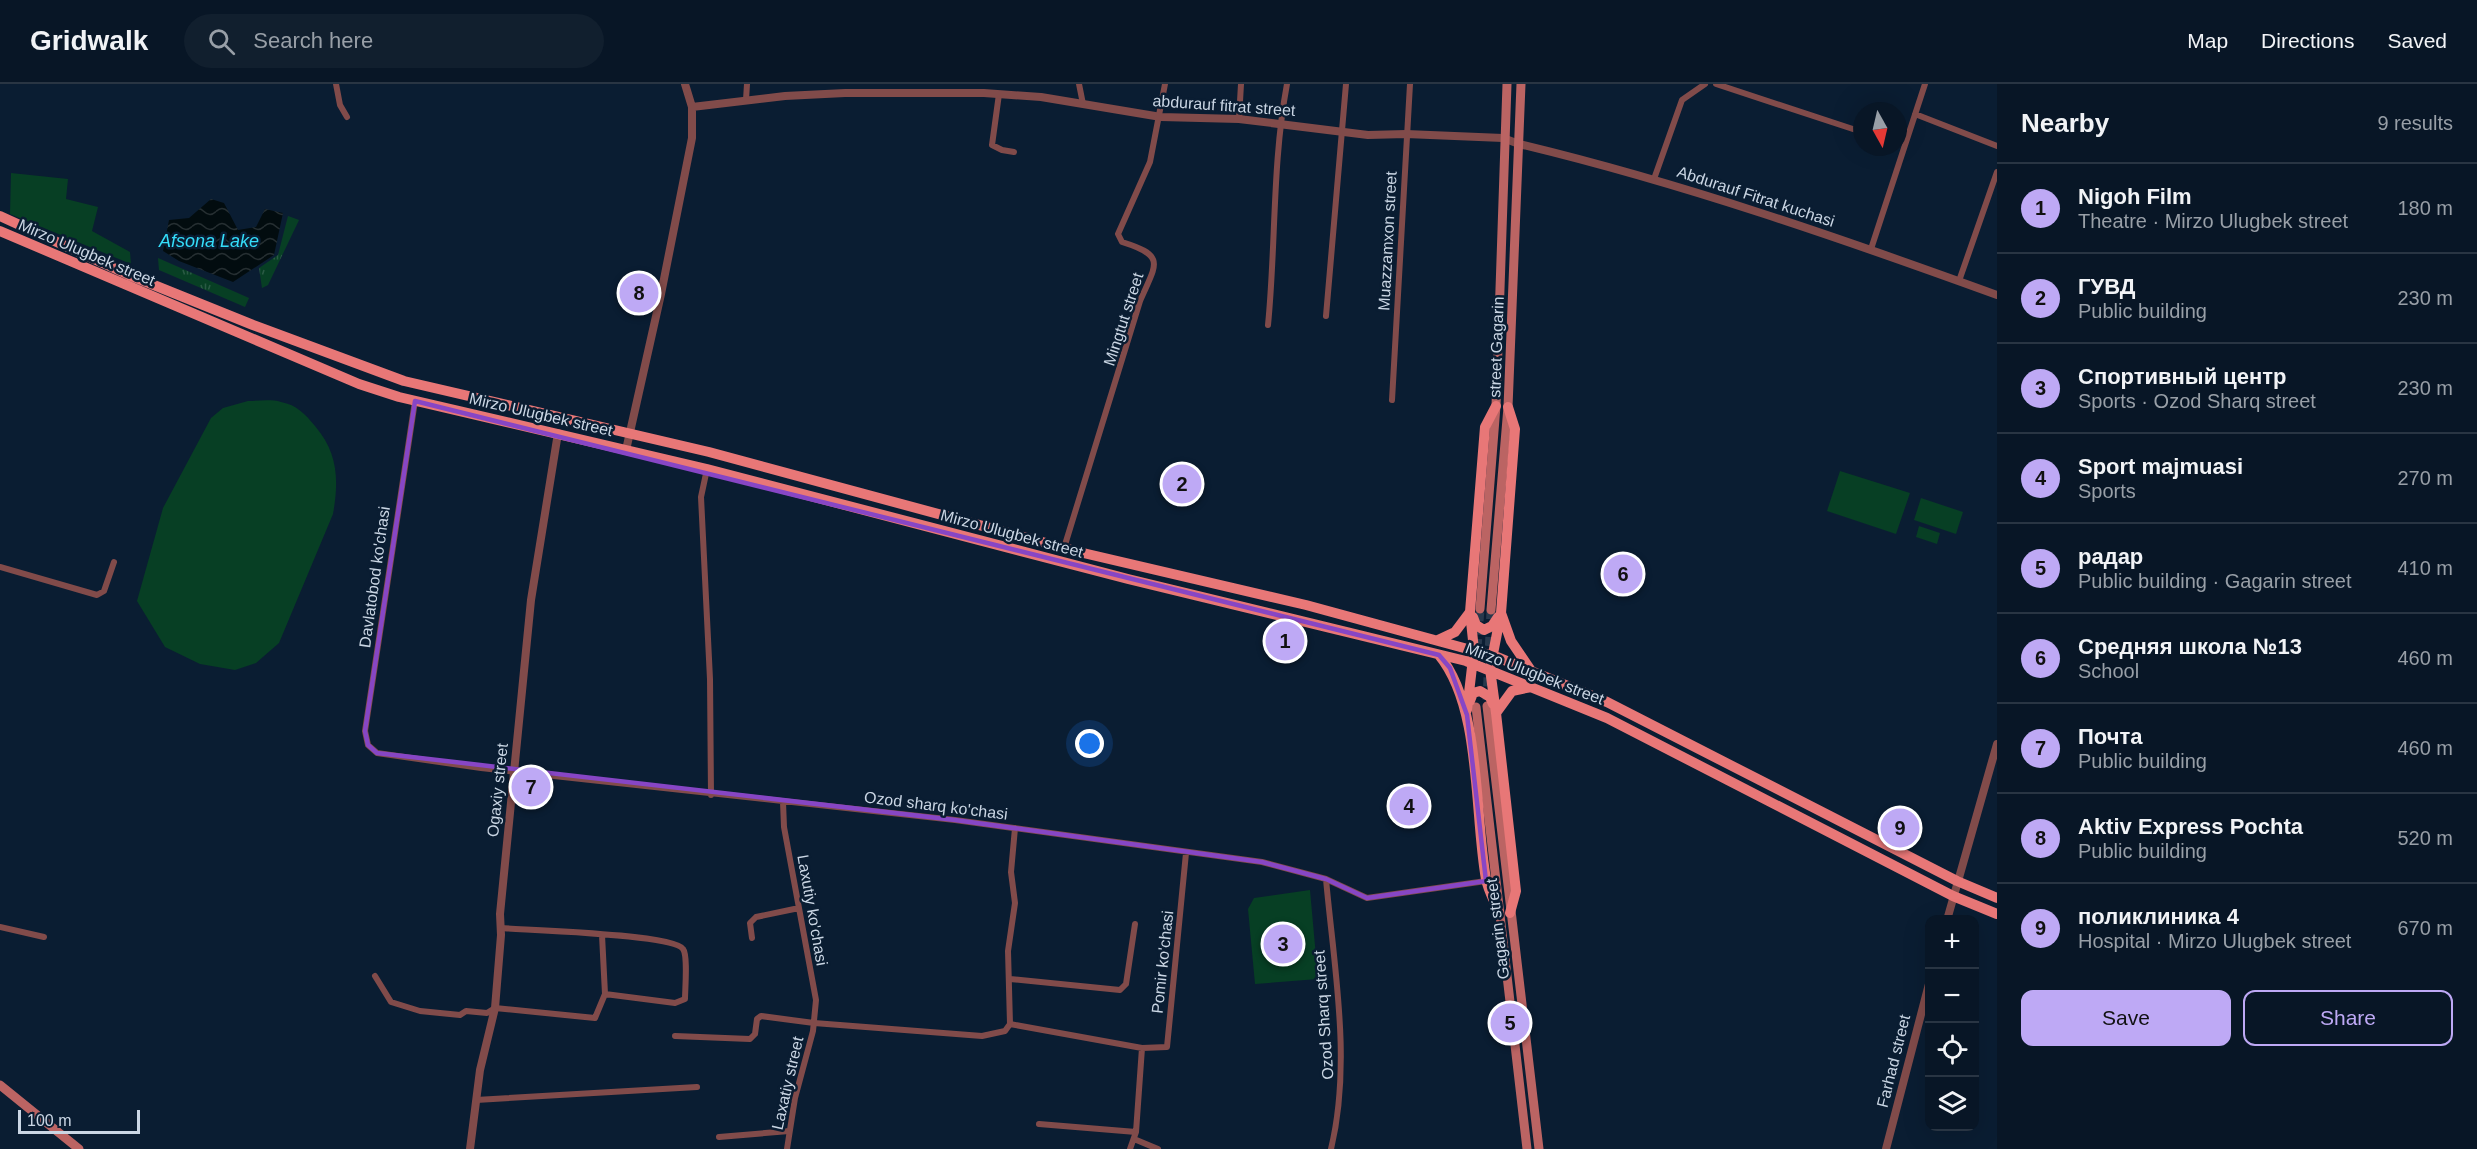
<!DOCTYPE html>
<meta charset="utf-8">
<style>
:root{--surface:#081626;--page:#111f2e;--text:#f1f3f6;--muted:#989fa7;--line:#293543;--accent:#bea9f5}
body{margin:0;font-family:Arial,sans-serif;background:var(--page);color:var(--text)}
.controls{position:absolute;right:18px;bottom:18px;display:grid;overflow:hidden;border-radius:12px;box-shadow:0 6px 24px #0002}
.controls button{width:54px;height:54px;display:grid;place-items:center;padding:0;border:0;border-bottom:2px solid var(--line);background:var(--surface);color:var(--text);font:30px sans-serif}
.compass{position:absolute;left:1853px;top:18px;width:54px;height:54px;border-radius:50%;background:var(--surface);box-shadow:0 6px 24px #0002;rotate:172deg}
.scale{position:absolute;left:18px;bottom:15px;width:122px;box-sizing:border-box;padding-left:6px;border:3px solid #cad6e4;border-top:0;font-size:16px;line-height:21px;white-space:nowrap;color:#cad6e4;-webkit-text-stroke:4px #0a1d32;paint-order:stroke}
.you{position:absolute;left:1090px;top:660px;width:21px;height:21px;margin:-15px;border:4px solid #fff;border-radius:50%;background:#1a73e8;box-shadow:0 0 0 9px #1a73e833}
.badge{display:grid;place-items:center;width:39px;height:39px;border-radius:50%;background:var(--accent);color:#111;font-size:20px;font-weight:700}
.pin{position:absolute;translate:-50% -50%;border:3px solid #fff;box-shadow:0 2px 6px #0006}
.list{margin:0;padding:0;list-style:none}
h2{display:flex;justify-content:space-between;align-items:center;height:78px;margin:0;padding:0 24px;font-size:26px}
h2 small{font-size:20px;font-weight:400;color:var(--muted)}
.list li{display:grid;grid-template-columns:39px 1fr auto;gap:18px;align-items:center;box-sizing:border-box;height:90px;padding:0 24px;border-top:2px solid var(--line)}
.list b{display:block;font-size:22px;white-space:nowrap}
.list p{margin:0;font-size:20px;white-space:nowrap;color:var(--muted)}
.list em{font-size:20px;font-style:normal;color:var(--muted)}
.actions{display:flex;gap:12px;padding:18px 24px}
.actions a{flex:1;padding:14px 0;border:2px solid var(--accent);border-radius:12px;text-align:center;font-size:21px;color:var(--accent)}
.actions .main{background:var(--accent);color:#111}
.icon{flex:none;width:33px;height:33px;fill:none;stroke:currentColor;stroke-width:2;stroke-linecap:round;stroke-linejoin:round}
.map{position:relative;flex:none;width:1997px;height:1065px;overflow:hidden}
header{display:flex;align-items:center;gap:36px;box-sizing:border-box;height:84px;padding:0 30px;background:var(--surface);border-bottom:2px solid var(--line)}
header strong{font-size:28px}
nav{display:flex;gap:33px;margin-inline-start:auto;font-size:21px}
.search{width:420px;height:54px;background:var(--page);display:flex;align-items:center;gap:15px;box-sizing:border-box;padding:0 21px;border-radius:33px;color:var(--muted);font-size:22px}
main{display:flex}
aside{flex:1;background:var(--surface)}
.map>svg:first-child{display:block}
</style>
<header>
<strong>Gridwalk</strong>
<div class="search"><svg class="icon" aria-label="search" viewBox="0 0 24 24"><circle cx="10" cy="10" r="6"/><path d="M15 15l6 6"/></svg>Search here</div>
<nav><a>Map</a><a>Directions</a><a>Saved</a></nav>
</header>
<main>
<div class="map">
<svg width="1997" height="1065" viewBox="0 0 1997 1065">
<defs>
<pattern id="grass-tufts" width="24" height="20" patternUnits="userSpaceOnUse" patternTransform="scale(1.5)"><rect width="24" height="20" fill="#073f24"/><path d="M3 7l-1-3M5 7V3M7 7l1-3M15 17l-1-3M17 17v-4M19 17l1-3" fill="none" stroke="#2a5a44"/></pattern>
<pattern id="water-waves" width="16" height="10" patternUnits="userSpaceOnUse" patternTransform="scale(1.5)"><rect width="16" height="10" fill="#020c0f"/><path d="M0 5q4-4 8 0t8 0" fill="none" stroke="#262f32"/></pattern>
</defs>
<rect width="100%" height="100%" fill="#0a1d32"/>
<path fill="url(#grass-tufts)" d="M288,132L299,136L268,201L262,204L259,184L278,171Z
M158,174L249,214L245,223L159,186Z"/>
<path fill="#073f24" d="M11,89L68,95L66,115L98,123L92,147L130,168L131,180L10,130Z
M248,317C259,317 271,315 281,318C297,321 305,330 315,342C338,369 339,396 333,430L279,559L256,579L235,586L200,580L165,563L137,517L163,424L211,334L223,324Z
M1840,387L1910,409L1896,450L1827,427Z
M1921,414L1963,428L1956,450L1914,436Z
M1919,442L1940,449L1937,460L1916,453Z
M1310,806L1318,895L1255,900L1248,825L1254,814Z"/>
<path fill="url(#water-waves)" d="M211,115L224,119L238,146L256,143L265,125L283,129L274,171L233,198L179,177L163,167L169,136L189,134Z"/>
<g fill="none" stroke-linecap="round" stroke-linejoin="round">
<path stroke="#27394d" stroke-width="9" stroke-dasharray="9 4.5" stroke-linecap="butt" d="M1477,564L1480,525
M1487,616L1491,526"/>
<path stroke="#814b4a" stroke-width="6" d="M336,0L340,21L347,33
M1079,0L1083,20
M1716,0L1862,48
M999,10L992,61L1002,66L1014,68
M746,16L747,0
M1915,30L1997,62
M1239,35L1241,0
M1654,95L1682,16L1705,0
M1871,165L1925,0
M1959,197L1997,88
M1326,232L1346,0
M1268,241C1276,161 1272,80 1287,0
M1392,316L1410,0
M415,317L365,647L368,661L377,669L481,684L955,736L1262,778L1326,795L1367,814L1486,797
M707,385L701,413L710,595L711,711
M1064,464L1140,217C1156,180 1167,172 1122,158L1118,150L1150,78L1165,0
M0,483L97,511L104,507L114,478
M783,718L784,743L816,916L813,947L795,1014L787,1065
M1326,795C1334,884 1352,978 1331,1065
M0,843L44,853
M501,844C526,846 674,850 683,865C688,871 685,906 685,915L675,919L605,910L602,851
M752,854L750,839L756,833L799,824
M375,892L391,918L420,927L460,931L466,927L487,929L495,924L595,934L605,910
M1010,895L1120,906L1126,900L1135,840
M1010,940L1142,964L1167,963L1186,769
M675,952L750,955L755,950L757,935L761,932L814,939L982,952L1005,947L1010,940L1008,867L1015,819L1011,788L1015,744
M476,1016L697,1003
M1039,1040L1136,1048
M719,1053L789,1047
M1134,1055L1158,1065
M1130,1065L1136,1048L1142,964"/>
<path stroke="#814b4a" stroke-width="8" d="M692,23L785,12L845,9H984L1041,13L1161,33L1239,35L1368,51L1406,50L1503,54L1519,60C1682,99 1840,154 1997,211
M626,366L661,210L692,54V23L685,0
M1947,836L1997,660
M470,1065L480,986L495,924L501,851L500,830L531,516L558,349
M1886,1065L1930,896"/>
<path stroke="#bb6463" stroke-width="9" d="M1480,525L1496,322L1507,0
M1491,526L1508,323L1521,0
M1487,622L1539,1065
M1476,623L1527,1065
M0,1001L79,1065"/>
<path stroke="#e87777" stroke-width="10" d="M0,132L129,191L253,241L404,297L709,368L1079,468L1306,521L1497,573L1607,618L1957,797L1997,814
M0,147L359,300L399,313L707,385L1128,495L1466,577L1607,634L1953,812L1997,830
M1508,323L1515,345L1501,529L1511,557L1530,585
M1473,533L1476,541L1484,546L1492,542L1498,533
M1438,556L1455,548L1470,528L1485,343L1496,322
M1439,571C1482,623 1474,729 1486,795C1488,806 1495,818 1499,829
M1470,617L1473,609L1480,607L1490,613L1493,620
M1467,626L1474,566L1470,528
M1496,629L1490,585L1501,529
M1510,829L1516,807L1496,629L1512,607L1531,603"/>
</g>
<path fill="none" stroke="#8746c5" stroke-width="4.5" stroke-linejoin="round" d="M415,317L1439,571L1450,584L1467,631L1486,797L1367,814L1326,795L1262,778L955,736L377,669L368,661L365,647Z"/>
<g text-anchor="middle" stroke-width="5" stroke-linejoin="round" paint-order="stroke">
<g font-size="16" fill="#cad6e4" stroke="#0a1d32">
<text transform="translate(1224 21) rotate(4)" y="6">abdurauf fitrat street</text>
<text transform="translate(1756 112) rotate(18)" y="6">Abdurauf Fitrat kuchasi</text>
<text transform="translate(1387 157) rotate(-87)" y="6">Muazzamxon street</text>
<text transform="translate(87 168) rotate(23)" y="6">Mirzo Ulugbek street</text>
<text transform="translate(1123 235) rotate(-72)" y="6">Mingtut street</text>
<text transform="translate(1496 263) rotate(-88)" y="6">street Gagarin</text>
<text transform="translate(541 330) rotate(13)" y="6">Mirzo Ulugbek street</text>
<text transform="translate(1012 449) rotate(15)" y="6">Mirzo Ulugbek street</text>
<text transform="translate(374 493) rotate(-82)" y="6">Davlatobod ko'chasi</text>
<text transform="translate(1535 589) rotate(21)" y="6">Mirzo Ulugbek street</text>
<text transform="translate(497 706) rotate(-84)" y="6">Ogaxiy street</text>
<text transform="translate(936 721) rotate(7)" y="6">Ozod sharq ko'chasi</text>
<text transform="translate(813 826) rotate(80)" y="6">Laxutiy ko'chasi</text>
<text transform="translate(1497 845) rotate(-97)" y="6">Gagarin street</text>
<text transform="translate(1162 878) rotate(-84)" y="6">Pomir ko'chasi</text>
<text transform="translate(1323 931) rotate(-94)" y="6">Ozod Sharq street</text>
<text transform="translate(1893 977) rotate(-76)" y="6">Farhad street</text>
<text transform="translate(787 999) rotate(-77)" y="6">Laxatiy street</text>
</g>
<g font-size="18" font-style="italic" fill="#34ddfa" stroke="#0a1d32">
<text x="209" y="163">Afsona Lake</text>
</g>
</g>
</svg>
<div class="controls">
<button>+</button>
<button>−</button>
<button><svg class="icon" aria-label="locate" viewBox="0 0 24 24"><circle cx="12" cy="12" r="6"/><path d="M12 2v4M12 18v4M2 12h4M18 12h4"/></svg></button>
<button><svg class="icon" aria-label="layers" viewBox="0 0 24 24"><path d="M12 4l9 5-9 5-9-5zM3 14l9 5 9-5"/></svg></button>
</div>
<svg class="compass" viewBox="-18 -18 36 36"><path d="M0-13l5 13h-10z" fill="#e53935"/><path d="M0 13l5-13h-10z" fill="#989fa7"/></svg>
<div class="scale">100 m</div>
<div class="you"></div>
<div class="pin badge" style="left:1285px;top:557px">1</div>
<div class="pin badge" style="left:1182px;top:400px">2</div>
<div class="pin badge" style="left:1283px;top:860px">3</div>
<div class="pin badge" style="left:1409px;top:722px">4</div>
<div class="pin badge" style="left:1510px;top:939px">5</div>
<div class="pin badge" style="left:1623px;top:490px">6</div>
<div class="pin badge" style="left:531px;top:703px">7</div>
<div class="pin badge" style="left:639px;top:209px">8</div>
<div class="pin badge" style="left:1900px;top:744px">9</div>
</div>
<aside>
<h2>Nearby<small>9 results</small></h2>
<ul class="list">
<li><span class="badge">1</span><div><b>Nigoh Film</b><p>Theatre · Mirzo Ulugbek street</p></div><em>180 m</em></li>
<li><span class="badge">2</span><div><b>ГУВД</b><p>Public building</p></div><em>230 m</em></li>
<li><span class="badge">3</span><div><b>Спортивный центр</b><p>Sports · Ozod Sharq street</p></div><em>230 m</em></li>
<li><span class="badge">4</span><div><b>Sport majmuasi</b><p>Sports</p></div><em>270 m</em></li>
<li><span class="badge">5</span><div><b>радар</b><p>Public building · Gagarin street</p></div><em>410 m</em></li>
<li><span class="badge">6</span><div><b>Средняя школа №13</b><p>School</p></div><em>460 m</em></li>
<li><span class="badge">7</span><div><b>Почта</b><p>Public building</p></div><em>460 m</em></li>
<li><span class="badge">8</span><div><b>Aktiv Express Pochta</b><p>Public building</p></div><em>520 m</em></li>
<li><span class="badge">9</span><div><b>поликлиника 4</b><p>Hospital · Mirzo Ulugbek street</p></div><em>670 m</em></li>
</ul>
<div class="actions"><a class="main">Save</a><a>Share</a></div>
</aside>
</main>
